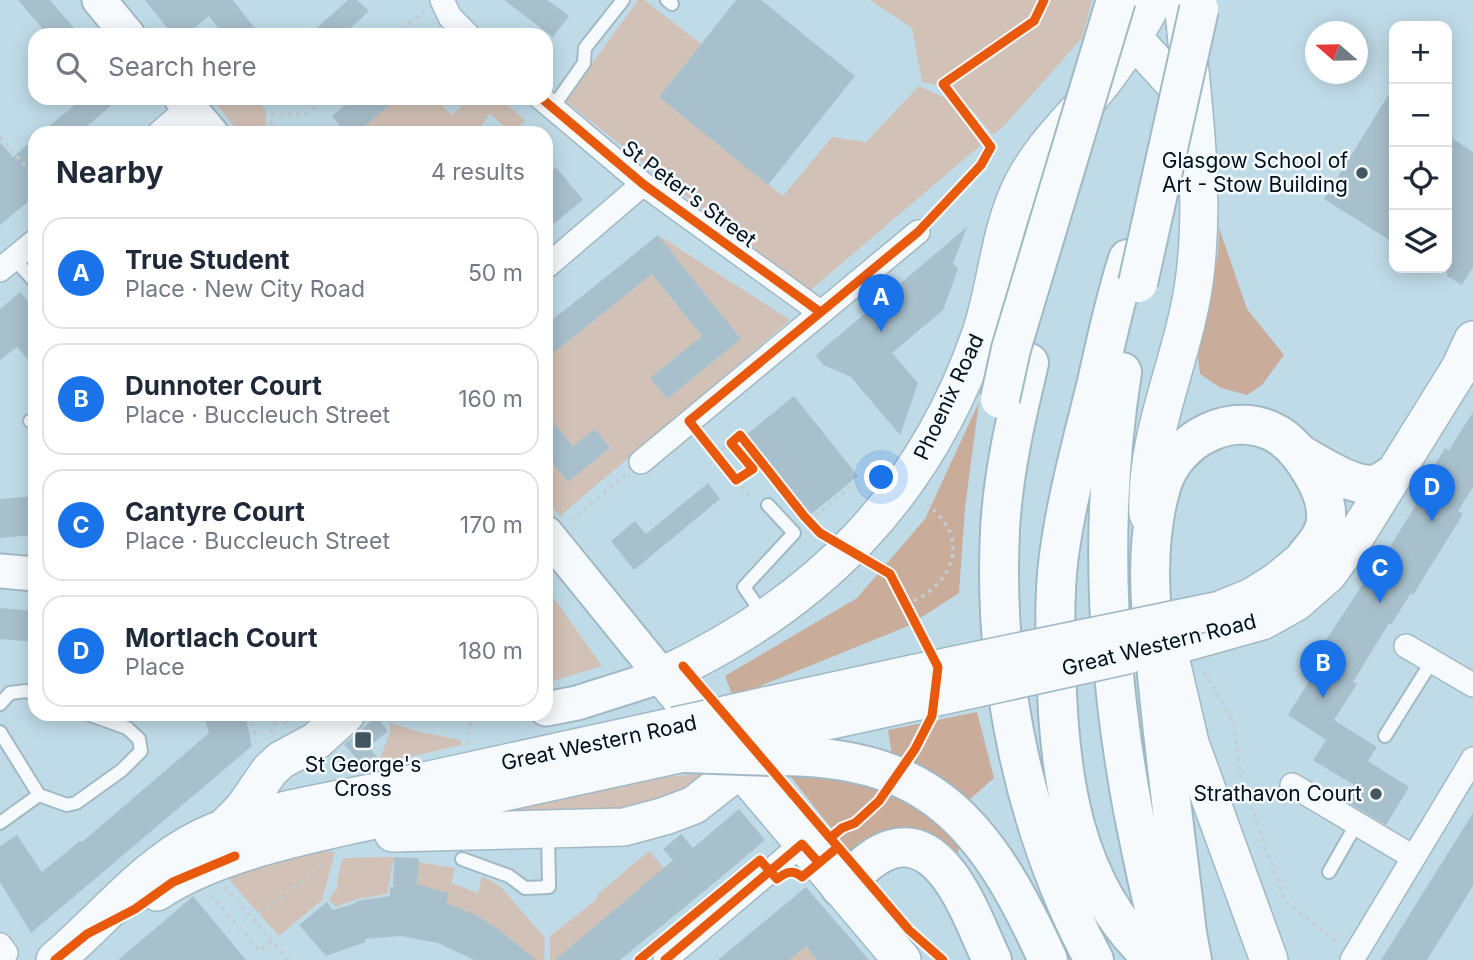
<!DOCTYPE html>
<meta charset="utf-8">
<style>
:root{--surface:#fff;--page:#f2f2f3;--text:#1f2937;--muted:#747a83;--line:#e0e1e3;--accent:#1a73e8}
body{margin:0;font-family:Inter,sans-serif;background:var(--page);color:var(--text)}
.controls{position:absolute;right:21px;top:21px;display:grid;overflow:hidden;border-radius:14px;box-shadow:0 4px 18px #0003}
.controls button{width:63px;height:63px;display:grid;place-items:center;padding:0;border:0;border-bottom:2px solid var(--line);background:var(--surface);color:var(--text);font:35px sans-serif}
.compass{position:absolute;left:1305px;top:21px;width:63px;height:63px;border-radius:50%;background:var(--surface);box-shadow:0 4px 18px #0003;rotate:290deg}
.you{position:absolute;left:882px;top:478px;width:24px;height:24px;margin:-18px;border:5px solid #fff;border-radius:50%;background:#1a73e8;box-shadow:0 0 0 10px #1a73e833}
.badge{display:grid;place-items:center;width:46px;height:46px;border-radius:50%;background:var(--accent);color:#fff;font-size:23px;font-weight:700}
.pin{position:absolute;translate:-50% -58px;filter:drop-shadow(0 2px 4px #0008)}
.pin::after{content:'';position:absolute;top:37px;width:24px;height:21px;background:inherit;clip-path:polygon(0 0,100% 0,50% 100%)}
.list{margin:0;padding:0;list-style:none}
h2{display:flex;justify-content:space-between;align-items:center;height:91px;margin:0;padding:0 28px;font-size:30px}
h2 small{font-size:23px;font-weight:400;color:var(--muted)}
.list li{display:grid;grid-template-columns:46px 1fr auto;gap:21px;align-items:center;box-sizing:border-box;height:112px;margin:0 14px 14px;padding:0 14px;border:2px solid var(--line);border-radius:21px}
.list b{display:block;font-size:26px;white-space:nowrap}
.list p{margin:0;font-size:23px;white-space:nowrap;color:var(--muted)}
.list em{font-size:23px;font-style:normal;color:var(--muted)}
.icon{flex:none;width:38px;height:38px;fill:none;stroke:currentColor;stroke-width:2;stroke-linecap:round;stroke-linejoin:round}
.map{position:relative;flex:none;width:1473px;height:960px;overflow:hidden}
.search{position:absolute;background:var(--surface);box-shadow:0 4px 18px #0003;left:28px;top:28px;width:525px;height:77px;display:flex;align-items:center;gap:18px;box-sizing:border-box;padding:0 24px;border-radius:21px;color:var(--muted);font-size:26px}
.panel{position:absolute;background:var(--surface);box-shadow:0 4px 18px #0003;left:28px;top:126px;width:525px;height:595px;border-radius:21px}
.map>svg:first-child{display:block}
</style>
<div class="map">
<svg width="1473" height="960" viewBox="0 0 1473 960">
<rect width="100%" height="100%" fill="#c0dbe8"/>
<path fill="#d2c1b6" d="M638,0H644L701,44L659,97L783,196L832,137L866,142L919,86L964,107L989,138L808,292L565,101Z
M870,0H1092L1082,38L1003,127L993,135C973,111 955,87 922,82L912,28Z
M212,98H255L266,111L265,133H239Z
M398,98H435L452,115L469,98H506L503,102L525,120L512,133L490,114L476,133H356Z
M658,235L790,320L560,516L546,500V455L568,482L610,448L595,429L573,447L546,413V359L652,274L702,336L650,378L667,399L741,339Z
M546,587L602,666L546,683Z
M390,723L420,732L461,740L462,745L378,764L390,732Z
M699,774L708,785L655,814L449,816L633,780Z
M302,850L335,852L322,900L279,936L231,882L225,870Z
M649,851L664,868L555,960H550V936L596,900L598,894Z
M394,857L387,894L357,899L335,907L329,899L338,887L337,881L343,858Z
M418,862L455,868L451,883L478,893L482,876L500,886L545,938L544,960H534C509,934 480,917 446,903L448,894L417,897Z
M806,946L817,960H789Z"/>
<path fill="#c9ac9a" d="M1219,228L1247,309L1284,355L1262,385L1247,395L1221,388L1200,374L1198,358L1218,253Z
M979,402L965,508L959,593L908,626L733,697L725,676L857,598L925,519Z
M977,712L994,778L961,807L893,762L888,730Z
M787,772L838,778L876,787L933,818L960,847L955,858L850,852Z"/>
<path fill="#a8c0cc" d="M18,0H50L80,35H48Z
M145,0H233L260,35H224L209,16L186,35H173Z
M348,0H357L369,11L343,35H309Z
M504,0H547L569,16L553,37Z
M736,0H761L855,76L768,185L659,97Z
M1394,86V243L1324,199Z
M83,98H120L79,133H41Z
M354,98H398L356,133H346L332,116Z
M1447,135L1473,152V267L1462,285L1447,276Z
M35,138V196L0,225V142L13,157Z
M556,167L583,200L546,230V175Z
M967,227L953,263L958,269L943,310L892,353L918,383L900,435L851,377L823,365L816,355Z
M658,235L741,339L667,399L650,378L702,336L652,274L546,359V325Z
M20,292L35,309L29,316L35,324V367L17,347L0,360V309Z
M794,396L858,476L809,516L745,436Z
M1473,412V487L1458,511L1463,514L1413,595L1411,593L1391,625L1389,623L1353,682L1357,684L1334,720L1377,747L1368,761L1409,787L1386,825L1344,800L1354,785L1313,760L1326,740L1288,715L1321,662L1314,658L1373,569L1375,571L1425,490L1421,487L1445,448L1449,450Z
M546,413L573,446L595,429L610,448L568,482L546,455Z
M708,483L720,499L634,570L611,541L635,521L646,534Z
M35,496V535L0,538V499Z
M0,608L35,611V642L0,639Z
M204,714H245L252,746L31,933L0,882V846L17,835L42,872L80,841L82,842L209,733Z
M377,717L388,731L369,747L378,758L365,769L344,744Z
M739,809L765,840L724,875L620,960H555L673,860L663,849L681,834L693,848Z
M1473,813V886L1457,912L1427,960H1381Z
M394,857L419,858L417,884L449,893L446,903L476,915L501,931L536,960H474L438,943L401,936L365,939L366,942L326,956L299,925L327,902L333,910L356,903L357,901L390,896V887H393Z
M806,887L869,960H817L806,946L789,960H718Z
M193,896L246,960H118L163,922Z"/>
<g fill="none" stroke-linecap="round" stroke-linejoin="round">
<defs>
<path id="lane" d="M667,0L672,4
M553,107L584,63L585,48L623,0
M14,259L35,282
M30,421H35
M763,615L744,587L794,533L768,505
M0,704L10,693L26,691L35,694
M0,732L39,795L67,805L76,803L122,770L141,751L139,739L127,728L88,714
M1385,736L1432,661
M0,823L39,795
M462,859L509,876L525,888L549,887L548,834
M1329,872L1357,823"/>
<path id="street" d="M442,0L450,17L468,35
M541,98L643,184L820,312
M159,133L189,107
M546,267L643,184
M0,270L35,241
M641,462L918,232
M1406,646L1473,685
M1292,785L1413,857
M0,945L6,953
M665,960L802,844
M1352,960L1473,759"/>
<path id="secondary" d="M99,0L128,35
M181,98L211,133
M546,533L662,676L577,703L546,709
M0,571L35,574"/>
<path id="primary" d="M1134,39L1192,103
M1148,514C1145,429 1185,358 1195,275C1206,184 1191,91 1183,0
M1220,610L1252,597L1276,582L1332,536
M1187,642L1262,621L1296,602L1328,574L1357,534L1460,368L1473,340
M1167,644L1190,743L1269,960
M765,706L916,673
M772,733L919,701
M223,829L243,809L270,770L281,760L316,741L346,714
M393,833L624,827L665,816L694,805L740,769
M157,892C219,850 325,831 398,815C494,794 589,774 684,753
M55,960C103,920 144,866 201,838C252,813 324,803 380,791C478,769 576,748 675,726
M902,960L662,676C817,604 925,496 981,333C997,285 999,231 1022,185C1039,151 1066,125 1090,97C1116,67 1136,34 1154,0"/>
<path id="highway" d="M1128,259C1115,299 1106,341 1097,382C1084,435 1069,489 1061,542C1054,582 1055,623 1056,664C1058,768 1071,887 1155,960
M1029,363C1016,418 1003,473 1000,530C993,677 1024,830 1094,960
M1122,372C1099,518 1106,665 1133,810C1143,860 1153,911 1169,960
M1300,454C1317,464 1355,489 1376,484C1381,483 1387,478 1391,476
M770,756C929,753 986,823 1048,960
M840,887C856,873 872,855 892,849C947,834 974,924 992,960
M1192,960L1187,933C1177,846 1165,760 1157,674C1151,611 1143,546 1162,484C1177,438 1233,409 1277,434C1295,445 1305,461 1315,478C1324,494 1331,517 1322,534C1319,541 1312,549 1307,555"/>
</defs>
<use href="#lane" stroke="#a1b9c5" stroke-width="16"/>
<use href="#street" stroke="#a1b9c5" stroke-width="26"/>
<use href="#secondary" stroke="#a1b9c5" stroke-width="37"/>
<use href="#primary" stroke="#a1b9c5" stroke-width="40"/>
<use href="#highway" stroke="#a1b9c5" stroke-width="42"/>
<path stroke="#c5cdd1" stroke-width="3.5" stroke-dasharray="3.5 5" stroke-linecap="butt" d="M396,35L424,11
M270,133L272,115L307,114L325,98
M0,137L35,177
M716,455L731,443
M736,480L753,500
M571,521L626,474
M809,521L849,488L868,482
M906,604C914,600 924,597 930,591C964,562 959,527 925,503
M1204,672L1233,721L1241,779L1285,901L1339,944
M251,714L256,743
M284,724L295,714
M271,733L278,714
M467,743L472,714
M352,769L353,755
M225,887L288,960
M211,895L260,951L272,941
M253,920L319,868L323,861"/>
<use href="#lane" stroke="#f6fafc" stroke-width="12"/>
<use href="#street" stroke="#f6fafc" stroke-width="23"/>
<use href="#secondary" stroke="#f6fafc" stroke-width="33"/>
<use href="#primary" stroke="#f6fafc" stroke-width="37"/>
<use href="#highway" stroke="#f6fafc" stroke-width="38"/>
<defs>
<path id="primary-bridge" d="M916,673L1220,610
M919,701L1128,655
M675,726L765,706
M708,747L772,733"/>
<path id="highway-bridge" d="M1138,283L1199,9
M1000,399L1011,349L1116,0
M684,753L770,756"/>
</defs>
<use href="#primary-bridge" stroke="#a1b9c5" stroke-width="40" stroke-linecap="butt"/>
<use href="#highway-bridge" stroke="#a1b9c5" stroke-width="42" stroke-linecap="butt"/>
<use href="#primary-bridge" stroke="#f6fafc" stroke-width="37"/>
<use href="#highway-bridge" stroke="#f6fafc" stroke-width="38"/>
<defs>
<path id="cycleway" d="M541,98L643,184L820,312
M683,666L830,838
M838,847L909,930L943,960
M55,960L87,934L135,909L173,882L235,856
M639,960L760,860L777,879C786,872 793,869 802,877L838,847L830,838L842,828L855,823L879,801L915,749L932,716L938,667L890,574L820,533L804,516L740,435L731,443L753,469L736,480L689,421L918,232L981,165L991,147L943,84L1034,21L1044,0
M665,960L802,844L819,863"/>
</defs>
<use href="#cycleway" stroke="#f4fafd" stroke-width="13"/>
<use href="#cycleway" stroke="#e8590c" stroke-width="9"/>
</g>
<g fill="#435662" stroke="#f4fafd" stroke-width="2.5">
<circle cx="1362" cy="173" r="7"/>
<rect x="354" y="731" width="18" height="18" rx="3.5"/>
<circle cx="1376" cy="794" r="7"/>
</g>
<g text-anchor="middle" stroke-width="5" stroke-linejoin="round" paint-order="stroke">
<g font-size="21" fill="#000f1a" stroke="#f4fafd" text-anchor="end">
<text x="1348" y="168">Glasgow School of<tspan x="1348" dy="24">Art - Stow Building</tspan></text>
<text x="363" y="772" text-anchor="middle">St George's<tspan x="363" dy="24">Cross</tspan></text>
<text x="1362" y="801">Strathavon Court</text>
</g>
<g font-size="21" fill="#000f1a" stroke="#f4fafd">
<text transform="translate(689 194) rotate(37)" y="7">St Peter's Street</text>
<text transform="translate(949 397) rotate(-65)" y="7">Phoenix Road</text>
<text transform="translate(1159 645) rotate(-14)" y="7">Great Western Road</text>
<text transform="translate(599 743) rotate(-12)" y="7">Great Western Road</text>
</g>
</g>
</svg>
<div class="controls">
<button>+</button>
<button>−</button>
<button><svg class="icon" aria-label="locate" viewBox="0 0 24 24"><circle cx="12" cy="12" r="6"/><path d="M12 2v4M12 18v4M2 12h4M18 12h4"/></svg></button>
<button><svg class="icon" aria-label="layers" viewBox="0 0 24 24"><path d="M12 4l9 5-9 5-9-5zM3 14l9 5 9-5"/></svg></button>
</div>
<svg class="compass" viewBox="-18 -18 36 36"><path d="M0-13l5 13h-10z" fill="#e53935"/><path d="M0 13l5-13h-10z" fill="#747a83"/></svg>
<div class="you"></div>
<div class="pin badge" style="left:881px;top:332px">A</div>
<div class="pin badge" style="left:1323px;top:698px">B</div>
<div class="pin badge" style="left:1380px;top:603px">C</div>
<div class="pin badge" style="left:1432px;top:522px">D</div>
<div class="search"><svg class="icon" aria-label="search" viewBox="0 0 24 24"><circle cx="10" cy="10" r="6"/><path d="M15 15l6 6"/></svg>Search here</div>
<section class="panel">
<h2>Nearby<small>4 results</small></h2>
<ul class="list">
<li><span class="badge">A</span><div><b>True Student</b><p>Place · New City Road</p></div><em>50 m</em></li>
<li><span class="badge">B</span><div><b>Dunnoter Court</b><p>Place · Buccleuch Street</p></div><em>160 m</em></li>
<li><span class="badge">C</span><div><b>Cantyre Court</b><p>Place · Buccleuch Street</p></div><em>170 m</em></li>
<li><span class="badge">D</span><div><b>Mortlach Court</b><p>Place</p></div><em>180 m</em></li>
</ul>
</section>
</div>
